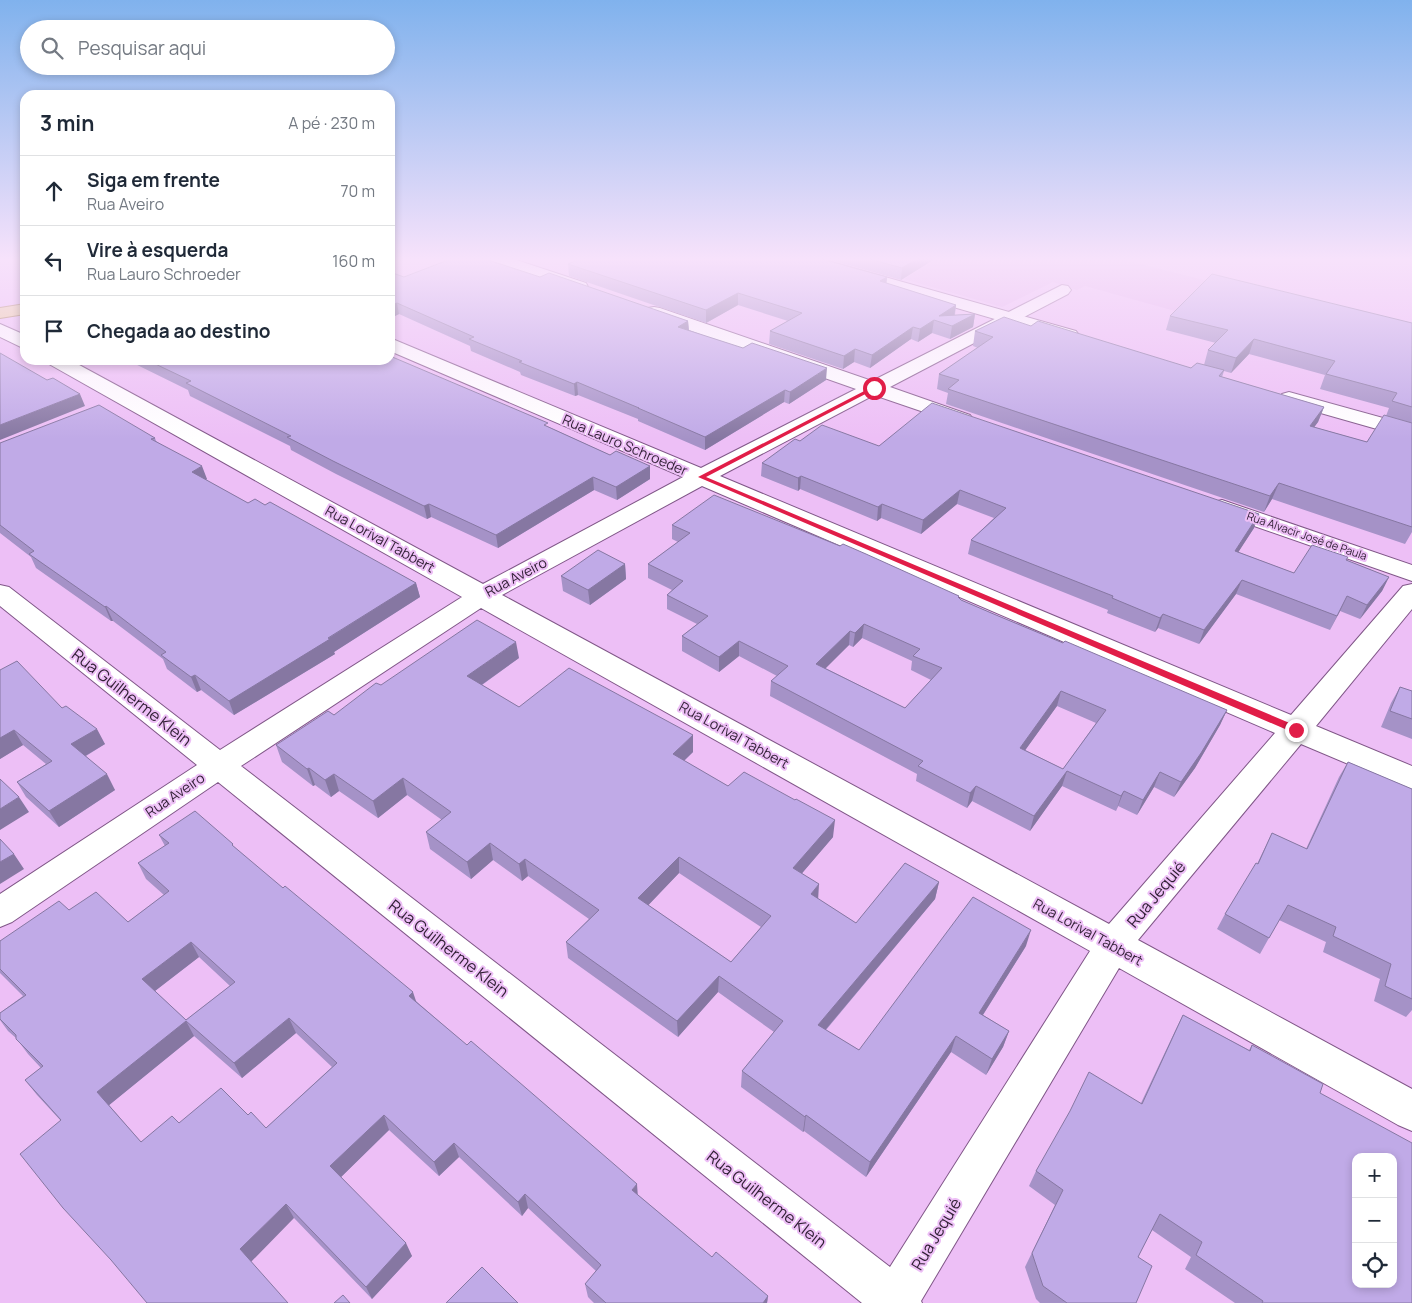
<!DOCTYPE html>
<html lang="pt">
<meta charset="utf-8">
<style>
:root{--surface:#fff;--page:#f2f2f3;--text:#1f2937;--muted:#747a83;--line:#e0e1e3}
body{margin:0;font-family:Manrope,sans-serif;background:var(--page);color:var(--text)}
.controls{position:absolute;right:15px;bottom:15px;display:grid;overflow:hidden;border-radius:10px;box-shadow:0 2px 8px #0003}
.controls button{width:45px;height:45px;display:grid;place-items:center;padding:0;border:0;border-bottom:1px solid var(--line);background:var(--surface);color:var(--text);font:25px sans-serif}
.stop{position:absolute;width:15px;height:15px;margin:-11px;border:4px solid #e11d48;border-radius:50%;background:#fff}
.stop.end{background:#e11d48;border-color:#fff;box-shadow:0 1px 5px #0008}
.list{margin:0;padding:0;list-style:none}
h2{display:flex;justify-content:space-between;align-items:center;height:65px;margin:0;padding:0 20px;font-size:21px}
h2 small{font-size:16px;font-weight:400;color:var(--muted)}
.list li{display:grid;grid-template-columns:32px 1fr auto;gap:15px;align-items:center;box-sizing:border-box;height:70px;padding:0 20px;border-top:1px solid var(--line)}
.list b{display:block;font-size:19px;white-space:nowrap}
.list p{margin:0;font-size:16px;white-space:nowrap;color:var(--muted)}
.list em{font-size:16px;font-style:normal;color:var(--muted)}
.icon{flex:none;width:28px;height:28px;fill:none;stroke:currentColor;stroke-width:2;stroke-linecap:round;stroke-linejoin:round}
.map{position:relative;flex:none;width:1412px;height:1303px;overflow:hidden}
.search{position:absolute;background:var(--surface);box-shadow:0 2px 8px #0003;left:20px;top:20px;width:375px;height:55px;display:flex;align-items:center;gap:12px;box-sizing:border-box;padding:0 18px;border-radius:28px;color:var(--muted);font-size:19px}
.panel{position:absolute;background:var(--surface);box-shadow:0 2px 8px #0003;left:20px;top:90px;width:375px;height:275px;border-radius:15px}
.map>svg:first-child{display:block}
</style>
<div class="map">
<svg width="1412" height="1303" viewBox="0 0 1412 1303">
<rect width="100%" height="100%" fill="#edbff6"/>
<path fill="#e4b2ee" d="M940,257H1112L1412,332V377L1085,286L1077,290L1053,282L1002,307L904,279Z"/>
<g fill="none" stroke-linecap="round" stroke-linejoin="round">
<defs>
<path id="street" d="M484,257H507L586,283L588,287L586,291H574L486,260Z
M1062,285L1068,286L1071,290L1068,294L890,387L970,415L973,419L970,423L963,425L956,423L874,395L720,476L1291,715L1403,586L1412,584V609L1316,726L1412,766V791L1301,744L1138,940L1412,1089V1131L1398,1125L1119,968L921,1301L922,1303H862L218,782L12,922L0,927V894L197,765L0,606V585L9,587L220,750L462,597L49,364L46,360H70L483,584L683,477L390,351V338L701,468L856,389L648,316L645,312L648,308L654,307L660,308L872,381ZM702,486L1275,733L1109,924L502,595ZM481,608L1090,951L890,1267L241,766Z
M0,324L25,335V349L0,337Z
M1222,500L1412,565V581L1214,512L1210,507L1214,502Z"/>
<path id="secondary" d="M789,257H814L1076,331L1079,335L1076,339L1070,341L1064,339L791,260Z
M1289,392L1412,426V439L1282,402L1279,398L1282,394Z"/>
<path id="primary" d="M25,304V314L0,318V308Z"/>
</defs>
<use href="#street" stroke="#805788" stroke-width="2"/>
<use href="#secondary" stroke="#805788" stroke-width="2"/>
<use href="#primary" stroke="#a27a41" stroke-width="2"/>
<path stroke="#a985b0" stroke-width="2" stroke-dasharray="2.5 2.5" stroke-linecap="butt" d="M390,261L422,257"/>
<use href="#street" fill="#fff" fill-rule="evenodd"/>
<use href="#secondary" fill="#fff" fill-rule="evenodd"/>
<use href="#primary" fill="#eccd92" fill-rule="evenodd"/>
</g>
<path fill="#a592c7" fill-rule="evenodd" d="M820,257H938L901,280Z
M963,257H987L981,261Z
M568,264L887,277L886,283L956,305L955,315L975,314L973,327L950,339L932,333L918,342L911,339L870,368L854,362L843,369L769,344L770,331L788,321L738,305L706,323L569,276Z
M390,272L404,277H540L688,321L689,330L826,380L789,404L784,402L705,450L638,421V419L578,395L575,396L521,375L520,372L471,351L470,346L399,314L395,316L390,314Z
M1170,316L1412,323V532L1405,544L1272,499L1264,512L946,404L948,393L937,389L939,374L978,348L973,346L975,331L1031,326L1191,368L1204,365L1208,350L1216,343L1166,330ZM1249,354L1325,375L1320,389L1389,408L1386,416L1367,442L1314,427L1318,422L1324,407L1222,377L1224,371L1231,373Z
M127,360H390L549,427L610,455L650,466V479L617,500L594,490L498,548L431,517L427,519L336,474L291,450L290,446L190,396L188,390Z
M155,438L156,441L207,479L206,480L248,503L265,505L416,583L420,597L334,652L335,654L234,715L201,690L197,692L167,669L163,659L113,621H111L36,568L31,557L0,533V443Z
M800,441L879,446L1254,528L1238,552L1294,573L1346,560L1389,577L1382,591L1360,619L1340,611L1330,630L1236,594L1199,644L1158,628L1155,632L1107,613L1108,610L968,554L971,540L994,518L957,504L921,534L881,518L877,521L800,489L798,491L761,476L762,463Z
M672,525L959,596V598L961,600L996,615L1227,710L1220,725L1195,768L1174,797L1154,787L1137,815L1118,806L1116,811L1062,786L1030,831L972,801L967,808L916,781L917,774L770,696L771,681L777,676L739,656L719,672L682,651V636L697,624L667,609V595L672,590L648,578V564L678,542L672,539ZM862,638L912,661L911,670L931,680L905,708L825,668L849,645L853,647ZM1057,706L1096,723L1063,769L1025,750Z
M625,564L626,579L590,605L563,591L561,576Z
M519,658L482,685L519,707L693,752L684,761L728,786L833,837L802,873L818,899L856,923L939,882L935,899L826,1030L859,1050L1026,946L983,1015L1009,1031L1003,1047L986,1075L951,1052L866,1177L804,1131L803,1132L741,1087L742,1071L774,1032L718,992L678,1037L568,958L566,942L589,919L528,876L522,881L493,860L471,879L430,849L426,832L442,820L407,795L378,818L339,791L331,797L315,785L313,786L282,762L276,745L334,715L381,685ZM679,873L761,927L731,962L648,905Z
M0,670L62,708L105,744L86,756L115,790L59,827L26,797L17,782L46,764L23,745L0,759Z
M1400,687L1412,691V739L1381,727L1391,703Z
M1348,762L1412,789V1010L1406,1017L1374,1001L1380,979L1323,952L1326,942L1279,920L1260,954L1217,929L1225,914L1257,864L1272,833L1306,849L1339,777Z
M159,835L234,847L417,1002L638,1195L712,1257L768,1296L767,1303H594L588,1297L585,1284L596,1271L528,1208L522,1216L459,1157L439,1176L389,1130L341,1177L412,1256L372,1299L294,1218L61,1121L37,1095L25,1080L41,1068L28,1054L16,1038L8,1031L0,1020V1013L23,996L0,973V941L69,910L128,922L164,895L146,879L138,863L165,846ZM199,957L230,986L186,1020L155,991ZM296,1033L332,1067L266,1128L248,1115L179,1123L141,1142L109,1105L194,1036L242,1078Z
M1183,1015L1249,1050L1252,1045L1320,1093L1412,1303H1235L1185,1269L1191,1257L1152,1230L1138,1257L1136,1303H1040L1036,1299L1025,1267L1055,1205L1029,1186L1036,1171L1141,1103L1175,1031Z"/>
<path fill="#8677a2" d="M920,257H938L901,280L902,268Z
M981,257H987L981,261Z
M887,277L886,289L880,281Z
M738,293V305L706,323V310Z
M397,303L399,314L395,316L392,305Z
M956,305L954,317L939,316Z
M975,314L973,327L950,339L952,326Z
M934,320L932,333L918,342L920,329Z
M688,321L689,333L678,327Z
M913,327L911,339L870,368L872,355Z
M1254,339L1249,354L1231,373L1236,358Z
M855,349L854,362L843,369L844,356Z
M827,368L826,380L789,404L790,392Z
M577,382L578,395L575,396L574,384Z
M785,390L784,402L705,450V437Z
M80,394L85,406L0,440V425Z
M1324,407L1318,422L1304,441L1310,426Z
M202,466L207,479L196,485L192,472Z
M650,466V479L617,500L616,487Z
M801,476L800,489L798,491V478Z
M593,477L594,490L498,548L496,535Z
M1279,483L1272,499L1264,512L1270,496Z
M960,490L957,504L921,534L923,520Z
M429,504L431,517L427,519L424,506Z
M882,504L881,518L877,521L878,507Z
M1259,514L1254,528L1230,565L1235,551Z
M625,564L626,579L590,605L588,590Z
M1389,577L1382,591L1360,619L1367,605Z
M1242,580L1236,594L1199,644L1204,630Z
M416,583L420,597L334,652L335,654L234,715L229,701Z
M1347,596L1340,611L1330,630Z
M106,606L113,621H111L105,607Z
M1163,614L1158,628L1155,632L1160,618Z
M864,624L862,638L853,647L855,633Z
M850,631L849,645L815,679L816,664Z
M739,641V656L719,672V657Z
M516,642L519,658L470,693L467,676Z
M195,675L201,690L197,692L191,677Z
M1061,691L1057,706L1016,763L1020,748Z
M1227,710L1220,725L1195,768L1174,797L1181,782Z
M97,729L105,744L80,759L71,744Z
M14,730L23,745L0,759V738Z
M693,735V752L673,771V754Z
M309,768L315,785L313,786L307,769Z
M1067,771L1062,786L1030,831L1034,816Z
M1160,772L1154,787L1137,815L1143,800Z
M107,774L115,790L59,827L49,811Z
M334,774L339,791L331,797L325,780Z
M403,778L407,795L378,818L373,801Z
M976,786L972,801L967,808L970,793Z
M1124,791L1116,811L1121,796Z
M19,797L29,812L0,830V809Z
M835,820L833,837L792,885L793,868Z
M490,843L493,860L471,879L467,862Z
M14,854L24,869L0,884V862Z
M679,857V873L639,915L638,898Z
M525,859L528,876L522,881L519,864Z
M939,882L935,899L816,1041L818,1025Z
M819,884L818,901L811,894Z
M1031,930L1026,946L974,1029L979,1013Z
M191,942L199,957L151,994L142,979Z
M719,976L718,992L678,1037L677,1021Z
M413,992L418,1007L409,996Z
M289,1018L296,1033L242,1078L234,1063Z
M186,1021L194,1036L108,1106L97,1092Z
M1009,1031L1003,1047L986,1075L992,1059Z
M956,1036L951,1052L866,1177L870,1162Z
M384,1115L389,1130L338,1180L330,1166Z
M806,1115L804,1131L803,1132L805,1117Z
M454,1143L459,1157L439,1176L434,1162Z
M637,1184L638,1198L632,1190Z
M525,1194L528,1208L522,1216L518,1202Z
M286,1204L294,1218L250,1263L240,1249Z
M406,1243L412,1256L372,1299L366,1287Z
M768,1296L767,1303H763Z"/>
<path fill="#c0aae7" stroke="#8677a2" fill-rule="evenodd" d="M456,257H479L540,277L549,273L688,321L678,327L743,348L752,343L827,368L790,392L785,390L705,437L638,408H639L577,382L574,384L519,362L522,361L469,339L474,337L397,303L392,305L390,304V272L404,277Z
M585,257H814L887,277L880,281L956,305L939,316L975,314L952,326L934,320L920,329L913,327L872,355L855,349L844,356L770,331L802,313L738,293L706,310L568,264Z
M862,257H920L902,268Z
M1212,274L1412,323V407L1392,401L1397,393L1326,374L1335,361L1254,339L1236,358L1208,350L1228,330L1170,316Z
M1004,317L1031,326L1038,321L1191,368L1197,363L1224,370L1219,376L1324,407L1310,426L1367,442L1384,415L1412,423V527L1279,483L1270,496L948,389L959,380L939,374L993,337L975,331Z
M0,353L47,380L53,378L80,394L0,425Z
M390,356L548,423L544,425L610,455L616,451L650,466L616,487L593,477L496,535L429,504L424,506L333,461L287,437L291,436L186,383L191,381L147,360H390Z
M932,403L1259,514L1235,551L1294,573L1312,545L1348,557L1346,560L1389,577L1367,605L1347,596L1337,616L1242,580L1204,630L1163,614L1160,618L1112,598L1113,596L971,540L1006,508L960,490L923,520L882,504L878,507L801,476L798,478L762,463L795,439L800,441L822,425L879,446Z
M99,405L155,438L151,439L202,466L192,472L248,503L255,499L265,505L270,502L416,583L328,638L330,639L229,701L195,675L191,677L161,655L166,652L106,606L105,607L29,554L34,551L0,525V443Z
M714,495L840,546L843,544L866,554L959,596L958,597L961,600L996,615L1063,643L1065,641L1227,710L1201,753L1181,782L1160,772L1143,800L1124,791L1121,796L1067,771L1034,816L976,786L970,793L918,766L923,761L771,681L788,666L739,641L719,657L682,636L708,616L667,595L683,581L648,564L690,533L672,525ZM864,624L920,649L913,656L942,668L905,708L816,664L850,631L855,633ZM1061,691L1106,710L1063,769L1020,748Z
M598,550L625,564L588,590L561,576Z
M477,620L516,642L467,676L519,707L569,668L693,735L673,754L728,786L744,772L795,800L796,799L835,820L793,868L819,884L811,894L856,923L905,863L939,882L818,1025L859,1050L973,897L1031,930L979,1013L1009,1031L992,1059L956,1036L870,1162L806,1115L805,1117L742,1071L783,1021L719,976L677,1021L566,942L599,910L525,859L519,864L490,843L467,862L426,832L451,812L403,778L373,801L334,774L325,780L309,768L307,769L276,745L328,711L334,715L376,683L381,685ZM679,857L771,916L731,962L638,898Z
M17,661L62,708L66,706L97,729L71,744L107,774L49,811L17,782L52,761L14,730L0,738V670Z
M1400,687L1412,691V719L1390,711Z
M1348,762L1412,789V999L1385,986L1391,964L1333,936L1336,927L1288,905L1269,938L1225,914L1256,863L1258,864L1272,833L1307,849Z
M0,779L19,797L0,809Z
M195,811L233,844L232,845L283,888L285,886L413,992L409,996L467,1045L471,1041L519,1082L637,1184L632,1190L712,1257L716,1252L768,1296L763,1303H606L585,1284L601,1265L525,1194L518,1202L454,1143L434,1162L384,1115L330,1166L406,1243L366,1287L286,1204L240,1249L288,1303H147L111,1260L63,1208L20,1154L61,1120L25,1080L43,1066L16,1039V1035L0,1019V1013L26,995L0,969V941L59,901L69,910L96,892L128,922L169,891L138,863L169,843L159,835ZM191,942L235,982L186,1020L142,979ZM289,1018L337,1063L266,1128L251,1112L248,1115L221,1088L179,1123L172,1116L141,1142L97,1092L186,1021L234,1063Z
M0,839L14,854L0,862Z
M1183,1015L1250,1051L1252,1045L1323,1084L1320,1093L1412,1143V1303H1262L1263,1301L1196,1255L1202,1242L1160,1214L1138,1257L1152,1266L1136,1303H1067L1043,1286L1032,1253L1063,1190L1036,1171L1070,1111L1089,1072L1142,1104ZM1356,1157H1393V1284H1356Z
M482,1267L518,1303H446Z
M343,1295L350,1303H334Z"/>
<linearGradient id="sky" x2="0" y2="1"><stop stop-color="#80b2ed"/><stop offset="0.59" stop-color="#f7e2fb"/><stop offset="1" stop-color="#f7e2fb" stop-opacity="0"/></linearGradient>
<rect width="1412" height="439" fill="url(#sky)"/>
<path fill="#e11d48" d="M872,387L877,388L706,477L1299,727V732H1292L698,477Z"/>
<g text-anchor="middle" stroke-width="4" stroke-linejoin="round" paint-order="stroke">
<g font-size="11" fill="#2f1e33" stroke="#edbff6">
<text transform="translate(1307 536) rotate(19)" y="4">Rua Alvacir José de Paula</text>
</g>
<g font-size="14" fill="#2f1e33" stroke="#edbff6">
<text transform="translate(625 445) rotate(23)" y="5">Rua Lauro Schroeder</text>
<text transform="translate(380 539) rotate(29)" y="5">Rua Lorival Tabbert</text>
<text transform="translate(516 577) rotate(-28)" y="5">Rua Aveiro</text>
<text transform="translate(734 735) rotate(29)" y="5">Rua Lorival Tabbert</text>
<text transform="translate(175 795) rotate(-34)" y="5">Rua Aveiro</text>
<text transform="translate(1088 932) rotate(29)" y="5">Rua Lorival Tabbert</text>
</g>
<g font-size="16" fill="#2f1e33" stroke="#edbff6">
<text transform="translate(132 697) rotate(38)" y="6">Rua Guilherme Klein</text>
<text transform="translate(1156 894) rotate(-50)" y="6">Rua Jequié</text>
<text transform="translate(449 948) rotate(38)" y="6">Rua Guilherme Klein</text>
<text transform="translate(767 1199) rotate(38)" y="6">Rua Guilherme Klein</text>
<text transform="translate(936 1234) rotate(-59)" y="6">Rua Jequié</text>
</g>
</g>
</svg>
<div class="controls">
<button>+</button>
<button>−</button>
<button><svg class="icon" aria-label="locate" viewBox="0 0 24 24"><circle cx="12" cy="12" r="6"/><path d="M12 2v4M12 18v4M2 12h4M18 12h4"/></svg></button>
</div>
<div class="stop" style="left:874px;top:388px"></div>
<div class="stop end" style="left:1296px;top:730px"></div>
<div class="search"><svg class="icon" aria-label="search" viewBox="0 0 24 24"><circle cx="10" cy="10" r="6"/><path d="M15 15l6 6"/></svg>Pesquisar aqui</div>
<section class="panel">
<h2>3 min<small>A pé · 230 m</small></h2>
<ul class="list">
<li><svg class="icon" aria-label="ahead" viewBox="0 0 24 24"><path d="M12 20V5M6 11l6-6 6 6"/></svg><div><b>Siga em frente</b><p>Rua Aveiro</p></div><em>70 m</em></li>
<li><svg class="icon" aria-label="left" viewBox="0 0 24 24"><path d="M17 20v-9H6M10 6l-5 5 5 5"/></svg><div><b>Vire à esquerda</b><p>Rua Lauro Schroeder</p></div><em>160 m</em></li>
<li><svg class="icon" aria-label="arrive" viewBox="0 0 24 24"><path d="M6 21V4h12l-3 4 3 4H6"/></svg><div><b>Chegada ao destino</b></div></li>
</ul>
</section>
</div>
